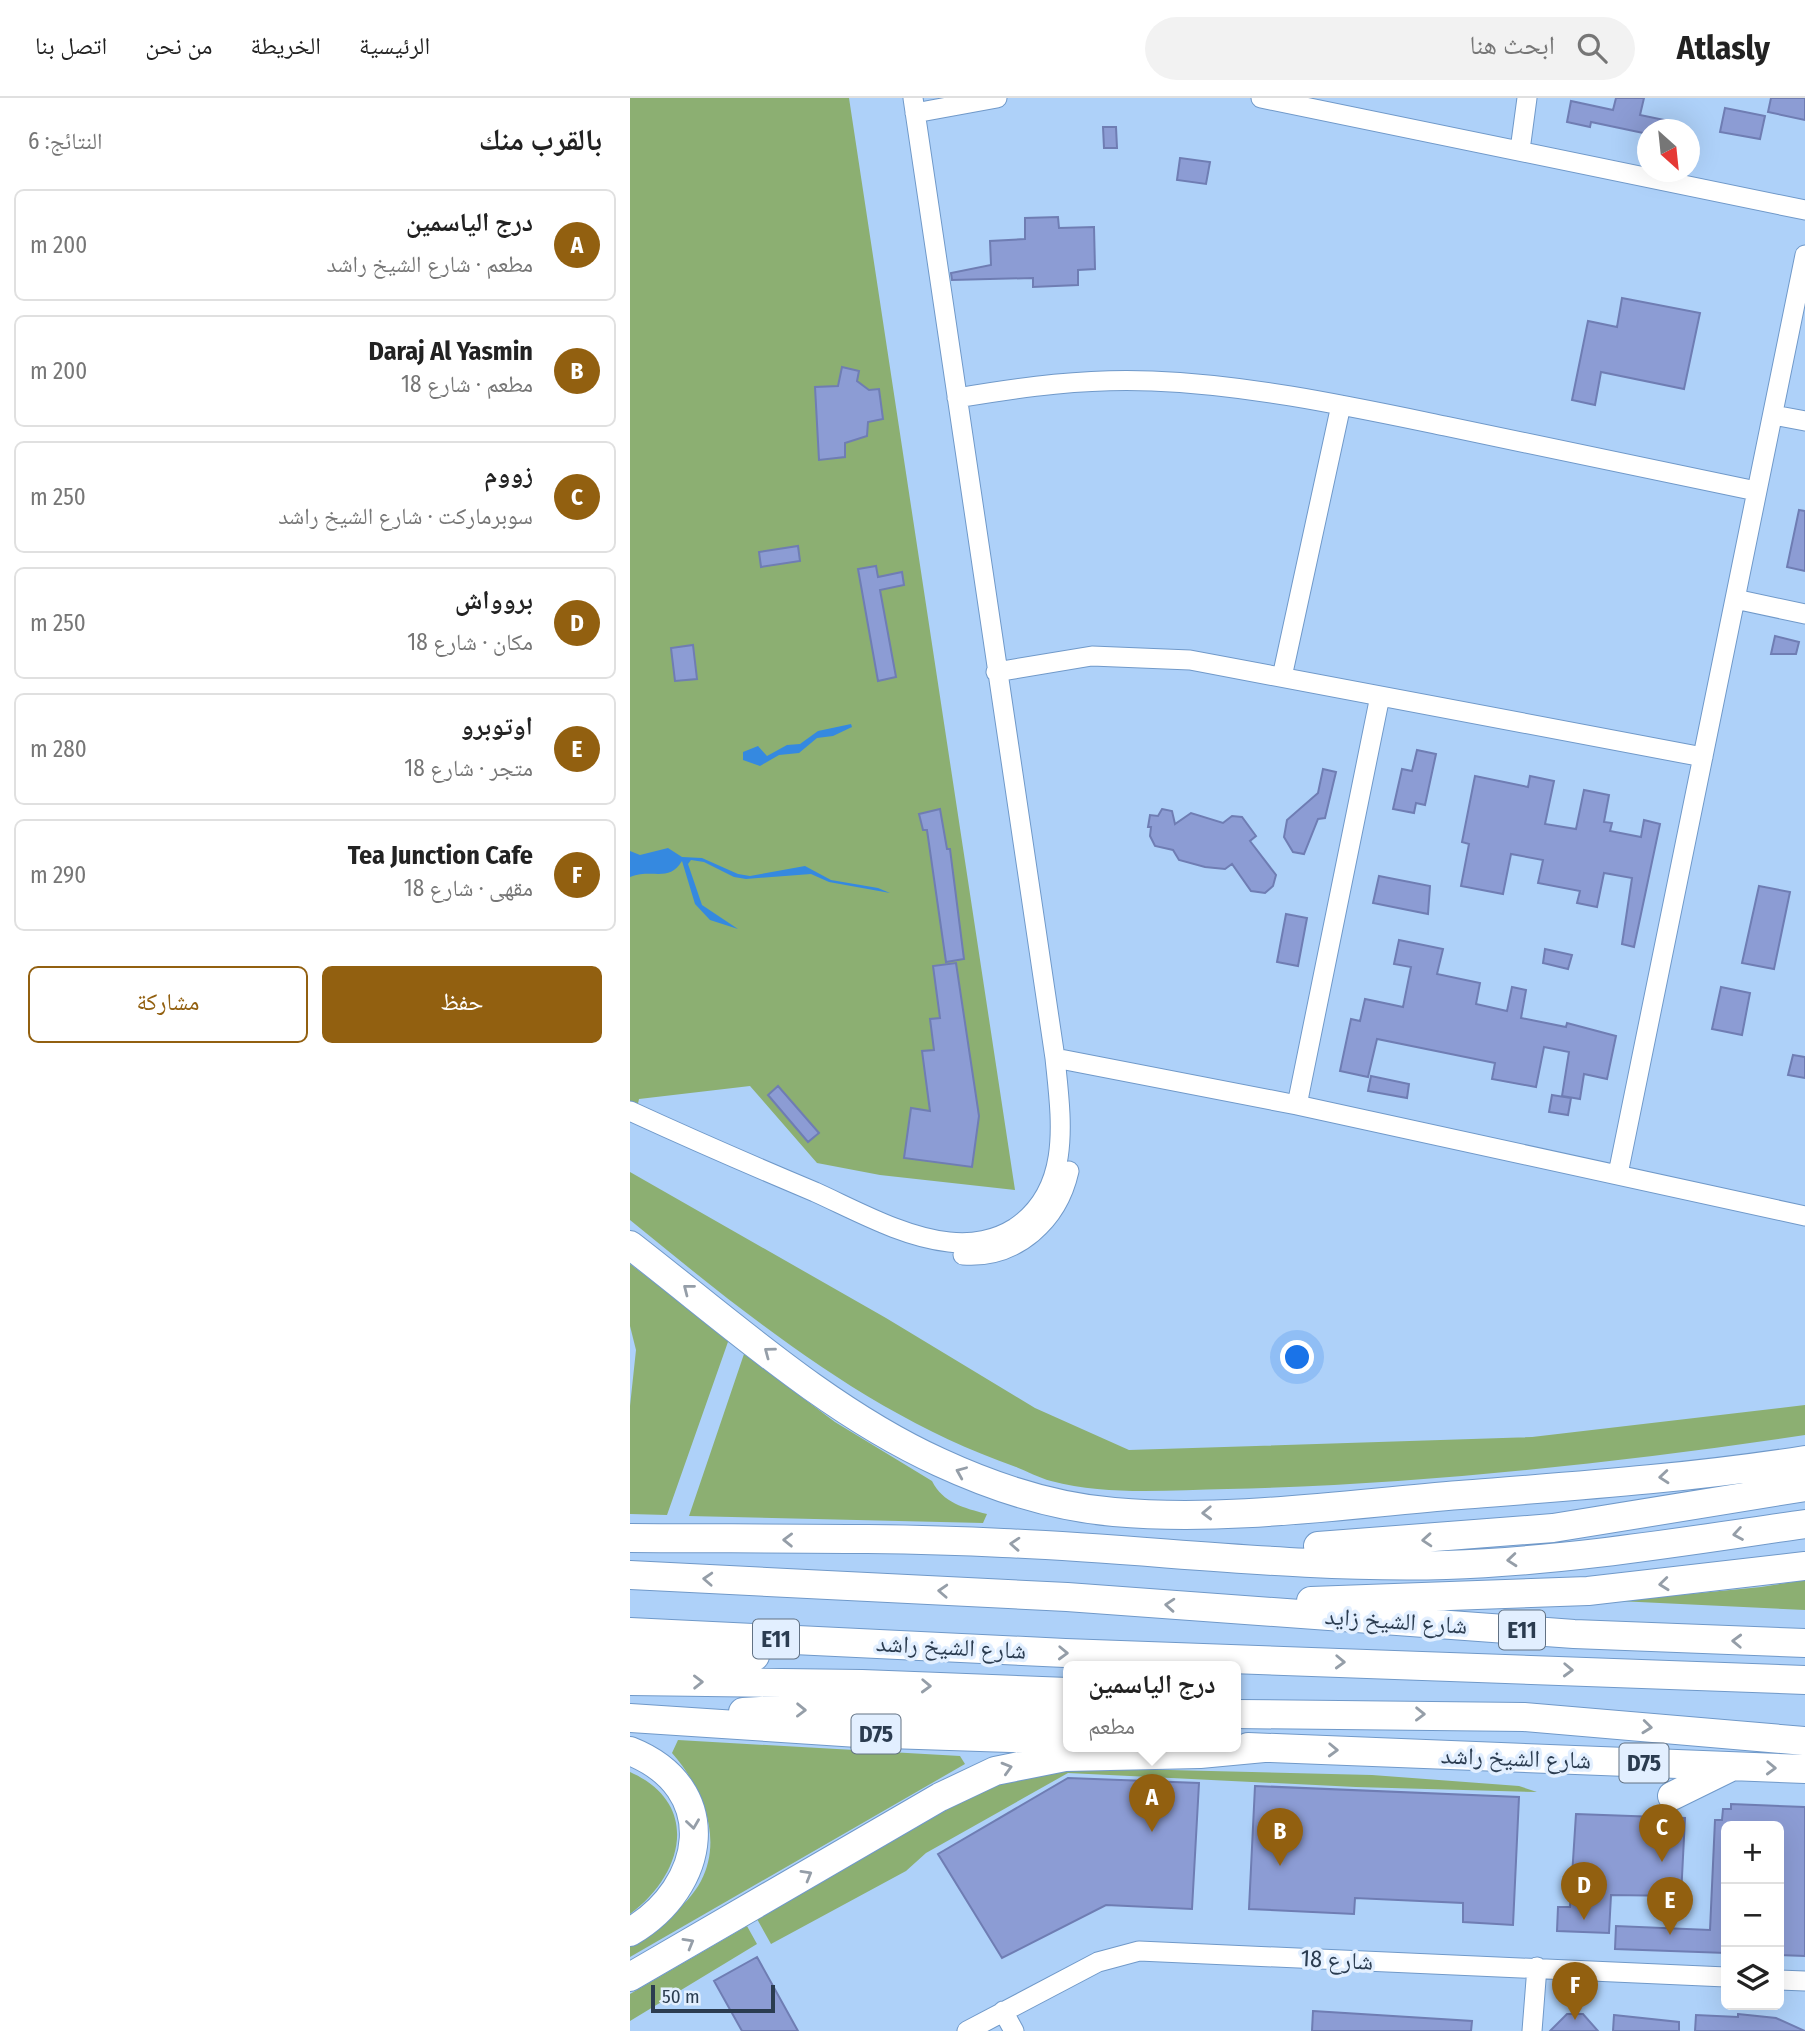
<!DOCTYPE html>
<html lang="ar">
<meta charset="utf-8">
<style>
:root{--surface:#fff;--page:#f2f2f2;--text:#222;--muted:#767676;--line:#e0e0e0;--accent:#926010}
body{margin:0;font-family:"Fira Sans Condensed","Noto Naskh Arabic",sans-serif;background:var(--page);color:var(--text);direction:rtl}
.controls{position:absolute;right:21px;bottom:21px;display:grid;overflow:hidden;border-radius:10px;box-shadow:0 7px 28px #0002}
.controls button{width:63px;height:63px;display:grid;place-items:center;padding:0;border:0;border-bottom:2px solid var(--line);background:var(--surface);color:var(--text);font:35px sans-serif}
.compass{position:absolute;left:1007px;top:21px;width:63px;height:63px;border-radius:50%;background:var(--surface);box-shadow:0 7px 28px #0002;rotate:153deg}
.scale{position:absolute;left:21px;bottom:18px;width:124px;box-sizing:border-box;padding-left:7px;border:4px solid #2b3c50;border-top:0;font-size:19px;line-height:24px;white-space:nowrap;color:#2b3c50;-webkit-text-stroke:5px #e2efff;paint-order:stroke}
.you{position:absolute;left:668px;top:1260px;width:24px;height:24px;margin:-18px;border:5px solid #fff;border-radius:50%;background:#1a73e8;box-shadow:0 0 0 10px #1a73e833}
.badge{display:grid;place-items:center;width:46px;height:46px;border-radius:50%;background:var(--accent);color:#fff;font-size:23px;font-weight:700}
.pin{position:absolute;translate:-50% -58px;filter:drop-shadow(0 2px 4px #0008)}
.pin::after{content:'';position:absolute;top:37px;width:24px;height:21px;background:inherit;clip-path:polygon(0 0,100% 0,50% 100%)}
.popup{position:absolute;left:433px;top:1563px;width:178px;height:91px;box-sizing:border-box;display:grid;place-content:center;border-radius:10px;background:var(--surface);filter:drop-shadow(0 2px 5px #0005);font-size:23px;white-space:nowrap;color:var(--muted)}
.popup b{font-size:26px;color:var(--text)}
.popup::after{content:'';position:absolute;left:50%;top:100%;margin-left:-14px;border:14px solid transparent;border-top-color:var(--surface)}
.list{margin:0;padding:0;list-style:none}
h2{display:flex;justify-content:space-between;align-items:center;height:91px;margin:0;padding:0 28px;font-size:30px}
h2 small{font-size:23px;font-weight:400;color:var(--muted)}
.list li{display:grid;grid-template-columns:46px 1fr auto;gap:21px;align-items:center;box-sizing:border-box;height:112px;margin:0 14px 14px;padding:0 14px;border:2px solid var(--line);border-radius:10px}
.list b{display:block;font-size:26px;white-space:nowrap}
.list p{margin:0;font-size:23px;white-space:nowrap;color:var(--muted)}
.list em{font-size:23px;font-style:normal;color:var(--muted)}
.actions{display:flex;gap:14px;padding:21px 28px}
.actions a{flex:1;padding:16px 0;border:2px solid var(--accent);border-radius:10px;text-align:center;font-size:24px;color:var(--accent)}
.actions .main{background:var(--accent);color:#fff}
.icon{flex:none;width:38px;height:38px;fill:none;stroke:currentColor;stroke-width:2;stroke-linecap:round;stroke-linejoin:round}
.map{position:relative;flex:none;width:1175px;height:1933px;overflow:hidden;direction:ltr}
header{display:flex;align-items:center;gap:42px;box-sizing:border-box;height:98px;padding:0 35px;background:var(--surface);border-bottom:2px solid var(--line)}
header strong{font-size:33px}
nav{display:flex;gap:38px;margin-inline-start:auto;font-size:24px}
.search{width:490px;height:63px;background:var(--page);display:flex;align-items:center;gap:18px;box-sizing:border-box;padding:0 24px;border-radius:38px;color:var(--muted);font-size:26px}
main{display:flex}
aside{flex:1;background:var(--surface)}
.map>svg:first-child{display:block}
</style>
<header>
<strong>Atlasly</strong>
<div class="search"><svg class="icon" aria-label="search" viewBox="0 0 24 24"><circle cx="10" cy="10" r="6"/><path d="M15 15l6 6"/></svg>ابحث هنا</div>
<nav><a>الرئيسية</a><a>الخريطة</a><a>من نحن</a><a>اتصل بنا</a></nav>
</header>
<main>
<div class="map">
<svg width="1175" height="1933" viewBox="0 0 1175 1933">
<rect width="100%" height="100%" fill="#aed1f9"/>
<path fill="#8caf72" d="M0,0H219L385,1092L250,1077L187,1065L120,988L9,1001L7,1010L0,1007Z
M0,1074L256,1220L405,1310L499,1352L902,1339L1175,1307V1337C984,1365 790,1387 597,1391C539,1392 478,1398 421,1383C409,1380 397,1373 386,1369C239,1318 119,1219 0,1122Z
M0,1166L99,1241L37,1417L0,1416V1308L6,1252L0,1228Z
M114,1256L205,1324L302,1383C313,1405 334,1410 357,1416L353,1425L59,1418Z
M1175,1482V1512L988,1503L1131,1489Z
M48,1642L330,1658L335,1666L0,1859V1848C25,1830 56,1811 71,1783C94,1739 71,1688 42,1655Z
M458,1670L742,1677L889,1688L907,1694L726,1689L438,1675L296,1755L276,1773L141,1846L127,1821L349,1693L391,1678Z
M0,1674C72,1706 53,1777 0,1816Z
M117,1828L127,1846L0,1923V1896Z"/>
<path fill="#3589e0" d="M221,626L222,629L203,638L187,640L169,655L149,657L130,668L113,662V654L128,648L137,658L157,647L170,646L188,633Z
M38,750L52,759L72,760L108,776L120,778L175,768L201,782L248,790L260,795L199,784L181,776L116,781L104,779L74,764L61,762L58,766L72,807L108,831L80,822L65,806L52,763C39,785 23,770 0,779V753L10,757Z"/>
<path fill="#8c9cd4" stroke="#6f7db3" stroke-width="2" d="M986,0H1014L1010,17L1049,25V32H1018V36L961,24L960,29L937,24L941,3L983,12Z
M1141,0H1175V22L1138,14Z
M1095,10L1135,18L1130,41L1090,34Z
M473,29H486L487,50H474Z
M550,60L580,64L576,86L547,82Z
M428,119L429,130L464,129L465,171L448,172V187L403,189V180L322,182L321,175L361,167L360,143L395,141V120Z
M992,200L1070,215L1054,291L971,274L965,307L942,302L958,223L987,229Z
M212,269L229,273L227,283L239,292L249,291L253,321L238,324L237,338L215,345V359L189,362L185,289L208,288Z
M1169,412L1175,413V473L1157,469Z
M168,448L170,463L131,469L129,454Z
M246,468L248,479L272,474L274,487L250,492L266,579L248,583L228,471Z
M1145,538L1169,544L1166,556H1141Z
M63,547L67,581L45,583L41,550Z
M787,652L806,656L795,707L786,705L784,715L763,711L772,671L782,673Z
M693,671L706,674L695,720L688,721L674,756L663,754L654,739L657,722L688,695Z
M845,678L898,689L900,678L924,683L915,726L946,731L954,692L979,697L974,724L982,725L980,733L1011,739L1014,722L1030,726L1004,849L992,846L1002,780L974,775L967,809L947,805L950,793L908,785L913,762L881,756L873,796L831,788L839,746L832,744Z
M310,711L317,751H320L334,861L316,864L297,732H293L289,716Z
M532,711L542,713L545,726L561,715L593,725L602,718L612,719L626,738L620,743L646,777L643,788L635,795L621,793L602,766L595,771L575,769L549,762L543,752L525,748L520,738L521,729H518L520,717L528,718Z
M749,778L800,788L798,816L743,805Z
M1129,788L1160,794L1144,871L1112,865Z
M656,816L677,820L668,868L647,864Z
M769,842L813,851L807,876L850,885L846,906L877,913L882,889L896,892L891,920L936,929L937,925L986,938L977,981L954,976L950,1001L932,998L939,954L914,949L906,989L862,981L865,965L747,941L738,979L710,973L721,921L730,923L735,901L773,909L781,869L764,866Z
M915,851L942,857L938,871L913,865Z
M326,865L349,1018L342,1069L274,1060L281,1010L300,1013L292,953L304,952L300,921L310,920L303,868Z
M1091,889L1120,895L1112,937L1082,931Z
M1163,957L1175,959V980L1158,977Z
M741,978L779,986L777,1000L738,993Z
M148,988L189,1035L178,1044L138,997Z
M922,997L941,1000L938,1017L919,1014Z
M438,1680L569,1685L562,1811L476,1807L372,1860L308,1756Z
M625,1688L889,1699L883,1827L833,1824V1805L725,1800L724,1816L619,1811Z
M1101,1706L1175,1709V1858L1149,1857V1728H1096V1855L985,1851L986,1828L1080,1832L1085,1722H1092L1093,1711H1101Z
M946,1716L1055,1720L1051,1798L981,1797L979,1835L927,1833L928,1809H940Z
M127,1859L168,1933H112L84,1883Z
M683,1913L842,1923L841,1933H682Z
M937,1916H953L968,1933H920Z
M1108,1916L1146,1920L1175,1933H1065L1066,1917L1108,1919Z
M984,1917L1049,1924V1933H983Z"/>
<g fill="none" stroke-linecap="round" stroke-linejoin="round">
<defs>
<path id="minor" d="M631,0L1175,112
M285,15L367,0
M890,52L897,0
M327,300C392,289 457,280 522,283C621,287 718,308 815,328C919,350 1023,372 1126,393
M1143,317L1175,323
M1105,501L1175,516
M366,574L462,558L560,562L1073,659
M652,579L711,307
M425,960L667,1007L1175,1118
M667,1007L750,598
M0,1013C61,1041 123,1068 185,1094C227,1113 273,1139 319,1144C342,1147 366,1142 385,1130C443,1091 431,1020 425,960L283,0
M988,1076L1175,157
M333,1157C387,1161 428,1122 439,1073
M1149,1882L1175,1883
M373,1913L384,1933
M337,1933L468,1864L509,1853L1096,1879
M902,1933L907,1869"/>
<path id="highway" d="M0,1147C97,1222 197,1313 309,1364C363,1389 424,1409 484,1414C598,1424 716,1406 830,1397C945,1388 1061,1380 1175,1362
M0,1440C124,1441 249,1439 373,1445C521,1451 667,1471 816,1467C937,1463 1056,1443 1175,1426
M688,1448L923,1430L1175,1389
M0,1477L437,1499L944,1536L1175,1545
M681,1503L958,1493L1175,1468
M0,1534L435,1555L1175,1582
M0,1557L125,1558
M0,1583L232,1586L438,1594
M113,1614L167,1611L438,1614
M606,1616L894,1619L1175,1643
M0,1620L228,1635L438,1642
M618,1649L1175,1671
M0,1653C93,1690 77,1789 0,1834
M1042,1698L1099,1670
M0,1879L310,1699L365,1673L435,1659L570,1656L634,1650"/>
</defs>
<use href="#minor" stroke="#7099c9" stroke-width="21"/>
<use href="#highway" stroke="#7099c9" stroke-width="30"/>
<use href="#minor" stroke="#fff" stroke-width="19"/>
<use href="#highway" stroke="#fff" stroke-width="28"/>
</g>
<defs><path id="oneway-chevron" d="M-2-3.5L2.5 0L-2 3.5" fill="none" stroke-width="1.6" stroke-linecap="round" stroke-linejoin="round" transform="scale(1.75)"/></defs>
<g stroke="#959ea8">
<use href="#oneway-chevron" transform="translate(58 1191) rotate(-142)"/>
<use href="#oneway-chevron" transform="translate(139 1254) rotate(-143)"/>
<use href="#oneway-chevron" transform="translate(331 1374) rotate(-157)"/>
<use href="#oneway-chevron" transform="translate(1034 1379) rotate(175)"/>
<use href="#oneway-chevron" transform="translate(577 1415) rotate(178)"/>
<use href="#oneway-chevron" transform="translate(1108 1436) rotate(170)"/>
<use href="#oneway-chevron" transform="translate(158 1442) rotate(-179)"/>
<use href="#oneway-chevron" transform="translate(797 1442) rotate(176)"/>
<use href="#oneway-chevron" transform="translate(385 1446) rotate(-176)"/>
<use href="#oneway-chevron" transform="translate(882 1462) rotate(175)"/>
<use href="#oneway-chevron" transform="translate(78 1481) rotate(-177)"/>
<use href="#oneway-chevron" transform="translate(1034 1486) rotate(174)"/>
<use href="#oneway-chevron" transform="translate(313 1493) rotate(-177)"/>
<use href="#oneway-chevron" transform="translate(540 1507) rotate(-176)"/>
<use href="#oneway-chevron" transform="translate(1107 1543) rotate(-178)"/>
<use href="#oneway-chevron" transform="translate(433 1555) rotate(2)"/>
<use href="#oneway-chevron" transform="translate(710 1564) rotate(2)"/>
<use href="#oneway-chevron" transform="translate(938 1572) rotate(2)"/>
<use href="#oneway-chevron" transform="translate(68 1584) rotate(-1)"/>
<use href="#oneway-chevron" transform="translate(296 1588) rotate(2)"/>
<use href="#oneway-chevron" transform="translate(171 1612) rotate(1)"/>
<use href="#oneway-chevron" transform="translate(790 1616) rotate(1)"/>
<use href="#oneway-chevron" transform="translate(1017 1629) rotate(6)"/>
<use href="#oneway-chevron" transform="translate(703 1652) rotate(2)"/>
<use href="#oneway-chevron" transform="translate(377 1670) rotate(-16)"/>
<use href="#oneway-chevron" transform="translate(1141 1670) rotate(2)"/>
<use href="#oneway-chevron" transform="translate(63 1726) rotate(82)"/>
<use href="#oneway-chevron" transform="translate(177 1777) rotate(-30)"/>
<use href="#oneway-chevron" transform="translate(59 1845) rotate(-30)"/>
</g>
<g text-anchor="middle" stroke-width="7" stroke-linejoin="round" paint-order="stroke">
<g fill="#e2efff" stroke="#627284" stroke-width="2">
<rect x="869" y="1512.5" width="46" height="39" rx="5"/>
<rect x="123" y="1521.5" width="46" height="39" rx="5"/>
<rect x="221.5" y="1616.5" width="49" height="39" rx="5"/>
<rect x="989.5" y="1645.5" width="49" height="39" rx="5"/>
</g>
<g font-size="23" font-weight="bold" fill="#2b3c50">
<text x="892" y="1540">E11</text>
<text x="146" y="1549">E11</text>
<text x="246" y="1644">D75</text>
<text x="1014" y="1673">D75</text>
</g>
<g font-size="24" fill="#2b3c50" stroke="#e2efff">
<text transform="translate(766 1523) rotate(4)" y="8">شارع الشيخ زايد</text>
<text transform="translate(321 1549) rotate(3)" y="8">شارع الشيخ راشد</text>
<text transform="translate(886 1660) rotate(2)" y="8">شارع الشيخ راشد</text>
<text transform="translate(707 1862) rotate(3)" y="8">شارع 18</text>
</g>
</g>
</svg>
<div class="controls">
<button>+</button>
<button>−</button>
<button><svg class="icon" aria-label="layers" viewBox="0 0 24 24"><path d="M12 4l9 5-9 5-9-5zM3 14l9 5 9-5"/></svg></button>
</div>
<svg class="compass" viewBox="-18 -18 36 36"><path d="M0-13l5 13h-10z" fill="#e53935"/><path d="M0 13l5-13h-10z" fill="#767676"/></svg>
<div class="scale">50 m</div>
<div class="you"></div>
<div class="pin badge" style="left:522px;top:1734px">A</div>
<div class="popup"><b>درج الياسمين</b>مطعم</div>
<div class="pin badge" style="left:650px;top:1768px">B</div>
<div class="pin badge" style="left:1032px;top:1764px">C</div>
<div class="pin badge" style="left:954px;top:1822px">D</div>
<div class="pin badge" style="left:1040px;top:1837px">E</div>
<div class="pin badge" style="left:945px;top:1922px">F</div>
</div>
<aside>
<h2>بالقرب منك<small>النتائج: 6</small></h2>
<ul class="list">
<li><span class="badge">A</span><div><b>درج الياسمين</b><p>مطعم · شارع الشيخ راشد</p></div><em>200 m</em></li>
<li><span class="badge">B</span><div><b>Daraj Al Yasmin</b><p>مطعم · شارع 18</p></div><em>200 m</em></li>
<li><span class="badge">C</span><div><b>زووم</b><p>سوبرماركت · شارع الشيخ راشد</p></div><em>250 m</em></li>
<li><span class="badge">D</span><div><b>بروواش</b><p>مكان · شارع 18</p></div><em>250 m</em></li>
<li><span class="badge">E</span><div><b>اوتوبرو</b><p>متجر · شارع 18</p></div><em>280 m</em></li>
<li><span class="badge">F</span><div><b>Tea Junction Cafe</b><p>مقهى · شارع 18</p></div><em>290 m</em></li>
</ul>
<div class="actions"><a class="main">حفظ</a><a>مشاركة</a></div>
</aside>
</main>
